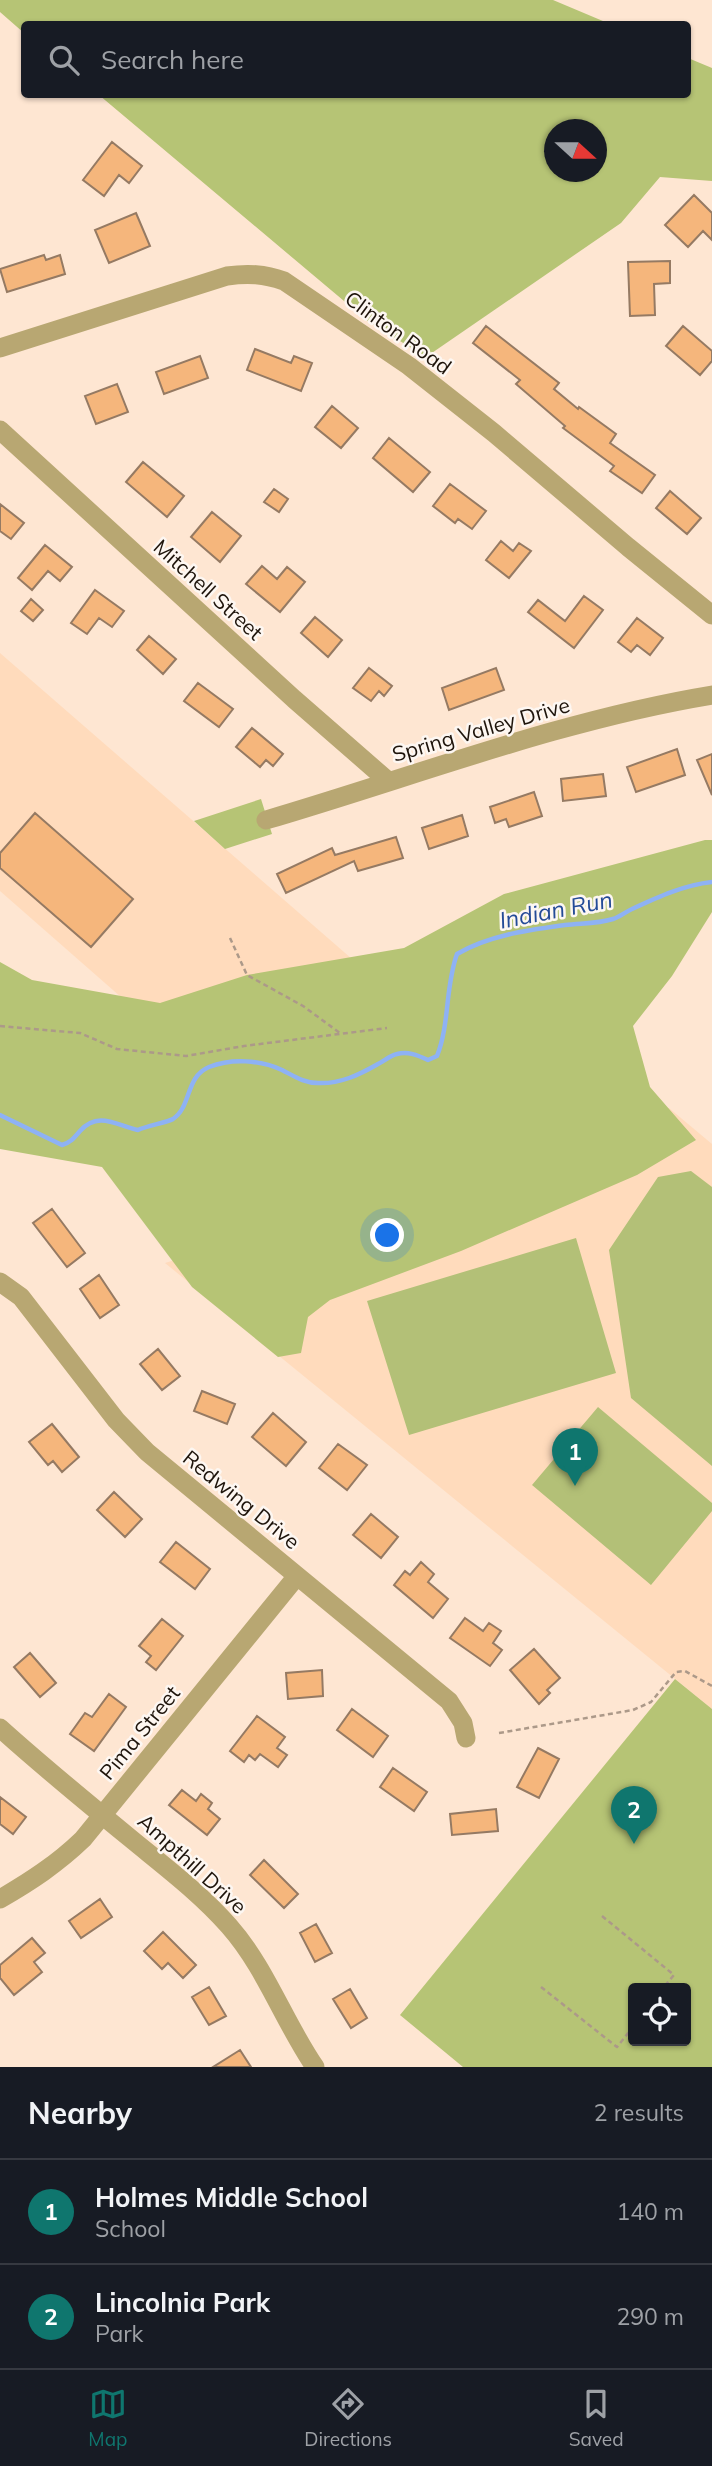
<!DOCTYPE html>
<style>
:root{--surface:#171b24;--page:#242831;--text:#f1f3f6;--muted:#9ea1a6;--line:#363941;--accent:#0f766e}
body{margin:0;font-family:Mulish,sans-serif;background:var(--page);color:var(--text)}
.controls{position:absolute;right:21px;bottom:21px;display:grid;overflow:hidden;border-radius:7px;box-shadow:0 2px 5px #0004}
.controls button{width:63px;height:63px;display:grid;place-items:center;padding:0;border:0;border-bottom:2px solid var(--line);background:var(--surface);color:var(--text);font:35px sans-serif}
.compass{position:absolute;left:544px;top:119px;width:63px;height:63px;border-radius:50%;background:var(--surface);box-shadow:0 2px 5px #0004;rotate:111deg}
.you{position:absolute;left:388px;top:1236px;width:24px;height:24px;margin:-18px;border:5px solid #fff;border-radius:50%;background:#1a73e8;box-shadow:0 0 0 10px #1a73e833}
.badge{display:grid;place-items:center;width:46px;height:46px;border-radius:50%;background:var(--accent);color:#fff;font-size:23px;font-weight:700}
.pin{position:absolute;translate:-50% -58px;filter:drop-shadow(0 2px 4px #0008)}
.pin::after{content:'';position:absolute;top:37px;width:24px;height:21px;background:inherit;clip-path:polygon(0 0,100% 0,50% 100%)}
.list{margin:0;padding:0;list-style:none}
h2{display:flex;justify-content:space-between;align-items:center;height:91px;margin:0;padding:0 28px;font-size:30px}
h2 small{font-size:23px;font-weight:400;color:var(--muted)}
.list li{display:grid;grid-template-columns:46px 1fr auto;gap:21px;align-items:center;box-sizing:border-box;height:105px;padding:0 28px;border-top:2px solid var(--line)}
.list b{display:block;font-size:26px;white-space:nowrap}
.list p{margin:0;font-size:23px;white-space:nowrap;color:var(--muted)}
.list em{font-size:23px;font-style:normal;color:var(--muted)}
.icon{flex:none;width:38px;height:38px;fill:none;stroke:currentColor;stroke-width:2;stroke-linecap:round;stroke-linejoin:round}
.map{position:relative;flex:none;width:712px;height:2067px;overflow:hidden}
.search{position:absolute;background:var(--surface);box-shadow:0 2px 5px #0004;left:21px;right:21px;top:21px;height:77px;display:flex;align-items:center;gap:18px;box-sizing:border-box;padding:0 24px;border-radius:7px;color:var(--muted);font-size:26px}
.sheet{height:301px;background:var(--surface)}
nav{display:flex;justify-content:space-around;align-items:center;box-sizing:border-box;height:98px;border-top:2px solid var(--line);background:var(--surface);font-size:19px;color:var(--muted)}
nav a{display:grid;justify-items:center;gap:4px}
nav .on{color:var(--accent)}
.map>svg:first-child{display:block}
</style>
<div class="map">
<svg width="712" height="2067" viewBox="0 0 712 2067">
<rect width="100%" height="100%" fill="#fee6d2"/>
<path fill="#ffdbbc" d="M0,653L375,979L154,1026L0,891Z
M669,1108L712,1144V1709L165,1263Z"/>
<path fill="#b3c077" d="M691,1171L712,1187V1466L631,1398L609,1250L658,1177Z
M576,1238L616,1373L409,1435L367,1301Z
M598,1407L712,1503V1511L651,1585L532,1485Z"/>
<path fill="#b6c475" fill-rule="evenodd" d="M0,0H553L610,24H24V33L0,12Z
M688,58L712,68V181L660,177L621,223L426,357L369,322L99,95L688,94ZM554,130H596V172H554Z
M261,799L272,834L225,849L194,821Z
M705,840H712V912L672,976L633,1026L650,1087L696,1140L637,1175L461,1251L330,1300L308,1317L301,1353L278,1357L192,1287L102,1167L0,1149V962L32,980L160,1003L247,975L404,948L504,894Z
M675,1679L712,1709V2067H463L400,2015ZM633,1988H686V2041H633Z"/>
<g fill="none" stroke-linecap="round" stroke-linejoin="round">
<path stroke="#8eb2f4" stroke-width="4.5" d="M0,1115L62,1145C71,1142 74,1138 80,1131C98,1111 116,1125 138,1130C147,1126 168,1122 173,1119C192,1106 185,1077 209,1067C232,1058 260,1060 282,1070C294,1076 304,1083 318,1083C340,1084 359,1075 378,1064C384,1061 391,1055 397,1054C409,1051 419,1056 428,1060L437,1056C450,1023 445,987 457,954C489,935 529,930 565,925C581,923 597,924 613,919C620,917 625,912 632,909C658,897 684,885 712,882"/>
</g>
<path fill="#f5b67c" stroke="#957a63" stroke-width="2" d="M112,142L142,166L129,183L119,175L104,196L83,180Z
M694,195L712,213V240L703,231L688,247L665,225Z
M136,213L150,246L109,263L95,230Z
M44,255L46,260L60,255L65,274L7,292L0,269Z
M670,261V283L654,284L655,315L630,316L628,262Z
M486,326L559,383L554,389L578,409L579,407L616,434L610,443L655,475L642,493L610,471L614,466L563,428L565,426L516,384L520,380L473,343Z
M683,326L712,351V361L700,375L666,346Z
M255,349L291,363L294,356L312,363L301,391L247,370Z
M200,356L208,378L164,394L156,372Z
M117,384L128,412L96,424L85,396Z
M332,406L358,428L341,448L315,427Z
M389,438L430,472L413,492L373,458Z
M143,462L184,496L167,517L126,482Z
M450,484L486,511L472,529L458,519L455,523L433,506Z
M274,489L288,499L279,512L264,502Z
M670,491L701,518L687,534L656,508Z
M0,504L24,523L11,539L0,531Z
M212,512L241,536L220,562L191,537Z
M501,541L513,551L519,543L531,551L509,578L486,560Z
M45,545L72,567L60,581L48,571L32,590L18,578Z
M262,566L277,579L287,567L305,582L280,612L246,584Z
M95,590L124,611L112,627L99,618L87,634L71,623Z
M584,596L603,610L574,648L528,612L538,600L565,621Z
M31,599L43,610L33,621L21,611Z
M315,617L342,640L328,657L301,633Z
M637,618L663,638L650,655L637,645L631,652L618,642Z
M149,636L176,659L163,674L137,650Z
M369,668L392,686L384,696L379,691L371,701L353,688Z
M496,668L504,690L449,710L442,688Z
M198,683L233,709L219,727L184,701Z
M252,728L283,754L273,766L266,760L260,767L236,747Z
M677,749L685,775L636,792L627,767Z
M712,754V795L697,760Z
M603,774L606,796L563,801L561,779Z
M534,792L542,816L509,827L506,819L495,823L490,807Z
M35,813L133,899L91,947L0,868V853Z
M462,815L468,836L429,849L422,828Z
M396,837L403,858L358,871L354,861L286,893L277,874L332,848L335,855Z
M52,1209L85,1253L67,1267L33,1223Z
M99,1275L119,1305L100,1318L80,1289Z
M158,1349L180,1376L162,1390L140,1364Z
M202,1391L235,1404L227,1424L194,1411Z
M273,1413L306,1442L286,1466L252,1437Z
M52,1424L79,1457L62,1472L53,1461L48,1465L29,1442Z
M338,1444L367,1465L347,1490L319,1468Z
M114,1492L142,1519L125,1537L97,1510Z
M371,1514L398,1537L381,1558L353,1535Z
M176,1542L210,1569L195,1589L160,1562Z
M421,1562L434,1574L428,1582L448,1599L433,1618L394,1585L405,1571L410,1575Z
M465,1618L483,1631L489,1623L501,1631L493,1643L502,1650L490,1666L450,1638Z
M162,1619L183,1636L156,1670L146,1662L151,1656L139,1646Z
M534,1649L560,1678L547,1690L550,1693L539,1704L510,1670Z
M30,1653L56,1683L40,1697L14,1667Z
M322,1670L323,1696L288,1699L286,1673Z
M109,1694L126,1707L94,1751L70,1734L85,1713L92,1717Z
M352,1709L388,1736L373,1757L337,1730Z
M257,1716L285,1737L277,1748L287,1755L278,1767L260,1754L255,1760L249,1755L244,1762L230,1751Z
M538,1748L559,1759L539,1798L517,1787Z
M393,1768L427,1792L414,1811L380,1787Z
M182,1790L196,1801L201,1794L212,1803L208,1809L220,1819L207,1835L169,1805Z
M0,1797L26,1817L13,1834L0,1824Z
M496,1809L498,1831L452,1835L450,1814Z
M264,1860L298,1894L284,1908L250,1875Z
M100,1899L112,1917L81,1938L69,1921Z
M316,1924L332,1953L315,1962L300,1933Z
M163,1932L196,1965L183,1978L168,1963L162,1969L144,1951Z
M32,1938L45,1953L34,1962L42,1972L14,1995L0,1978V1965Z
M209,1987L226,2016L209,2025L192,1997Z
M350,1989L367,2018L351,2028L333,1999Z
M240,2050L251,2067H213Z"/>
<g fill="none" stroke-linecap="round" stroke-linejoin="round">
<path stroke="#ac9989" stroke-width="2.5" stroke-dasharray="5 3.5" stroke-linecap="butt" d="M230,938L247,975L303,1006L340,1033
M0,1026L80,1033L117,1049L186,1056L244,1046L387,1028
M499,1733L633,1710L651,1702L676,1672L685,1671L712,1686
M602,1916L674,1975L663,1988
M541,1987L617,2047L633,2027"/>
<path stroke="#b8a772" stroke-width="19" d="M0,348L227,276C248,273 264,274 284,281L409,366L494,433L628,547L712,615
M0,430L294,699L388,781
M266,820C413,777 560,720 712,695
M0,1282L21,1297L116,1420L147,1452L449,1701L463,1723L466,1738
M0,1728C42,1766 86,1802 130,1838C164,1866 200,1893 229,1926C266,1968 284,2022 315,2067
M0,1899C31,1881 57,1864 83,1839L297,1576"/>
</g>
<g text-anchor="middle" stroke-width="5" stroke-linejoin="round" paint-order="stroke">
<g font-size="21" fill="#1e140b" stroke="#fdf7f2">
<text transform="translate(398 333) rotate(36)" y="7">Clinton Road</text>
<text transform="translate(208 590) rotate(42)" y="7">Mitchell Street</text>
<text transform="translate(481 730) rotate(-16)" y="7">Spring Valley Drive</text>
<text transform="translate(241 1500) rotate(39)" y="7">Redwing Drive</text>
<text transform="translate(140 1733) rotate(-51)" y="7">Pima Street</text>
<text transform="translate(192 1864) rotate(42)" y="7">Ampthill Drive</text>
</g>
<g font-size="23" font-style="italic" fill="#244b97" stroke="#fdf7f2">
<text transform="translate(556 910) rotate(-11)" y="8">Indian Run</text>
</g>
</g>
</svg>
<div class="controls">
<button><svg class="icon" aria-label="locate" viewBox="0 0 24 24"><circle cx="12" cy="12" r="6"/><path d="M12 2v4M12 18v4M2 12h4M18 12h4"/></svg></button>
</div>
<svg class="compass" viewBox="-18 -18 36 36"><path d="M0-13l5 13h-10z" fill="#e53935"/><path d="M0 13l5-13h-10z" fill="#9ea1a6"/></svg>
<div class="you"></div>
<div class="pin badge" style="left:575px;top:1486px">1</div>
<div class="pin badge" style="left:634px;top:1844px">2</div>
<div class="search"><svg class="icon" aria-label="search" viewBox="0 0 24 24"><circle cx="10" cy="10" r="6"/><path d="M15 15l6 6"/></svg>Search here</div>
</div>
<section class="sheet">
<h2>Nearby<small>2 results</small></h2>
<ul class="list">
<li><span class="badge">1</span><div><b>Holmes Middle School</b><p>School</p></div><em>140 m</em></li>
<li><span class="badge">2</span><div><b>Lincolnia Park</b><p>Park</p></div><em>290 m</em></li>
</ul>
</section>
<nav>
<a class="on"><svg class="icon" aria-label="map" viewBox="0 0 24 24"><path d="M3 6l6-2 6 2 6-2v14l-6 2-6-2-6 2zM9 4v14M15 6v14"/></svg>Map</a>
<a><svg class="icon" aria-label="directions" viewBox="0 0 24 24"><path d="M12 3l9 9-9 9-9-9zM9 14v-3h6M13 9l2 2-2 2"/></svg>Directions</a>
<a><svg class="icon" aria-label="saved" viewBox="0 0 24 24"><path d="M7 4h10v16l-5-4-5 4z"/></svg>Saved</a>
</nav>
